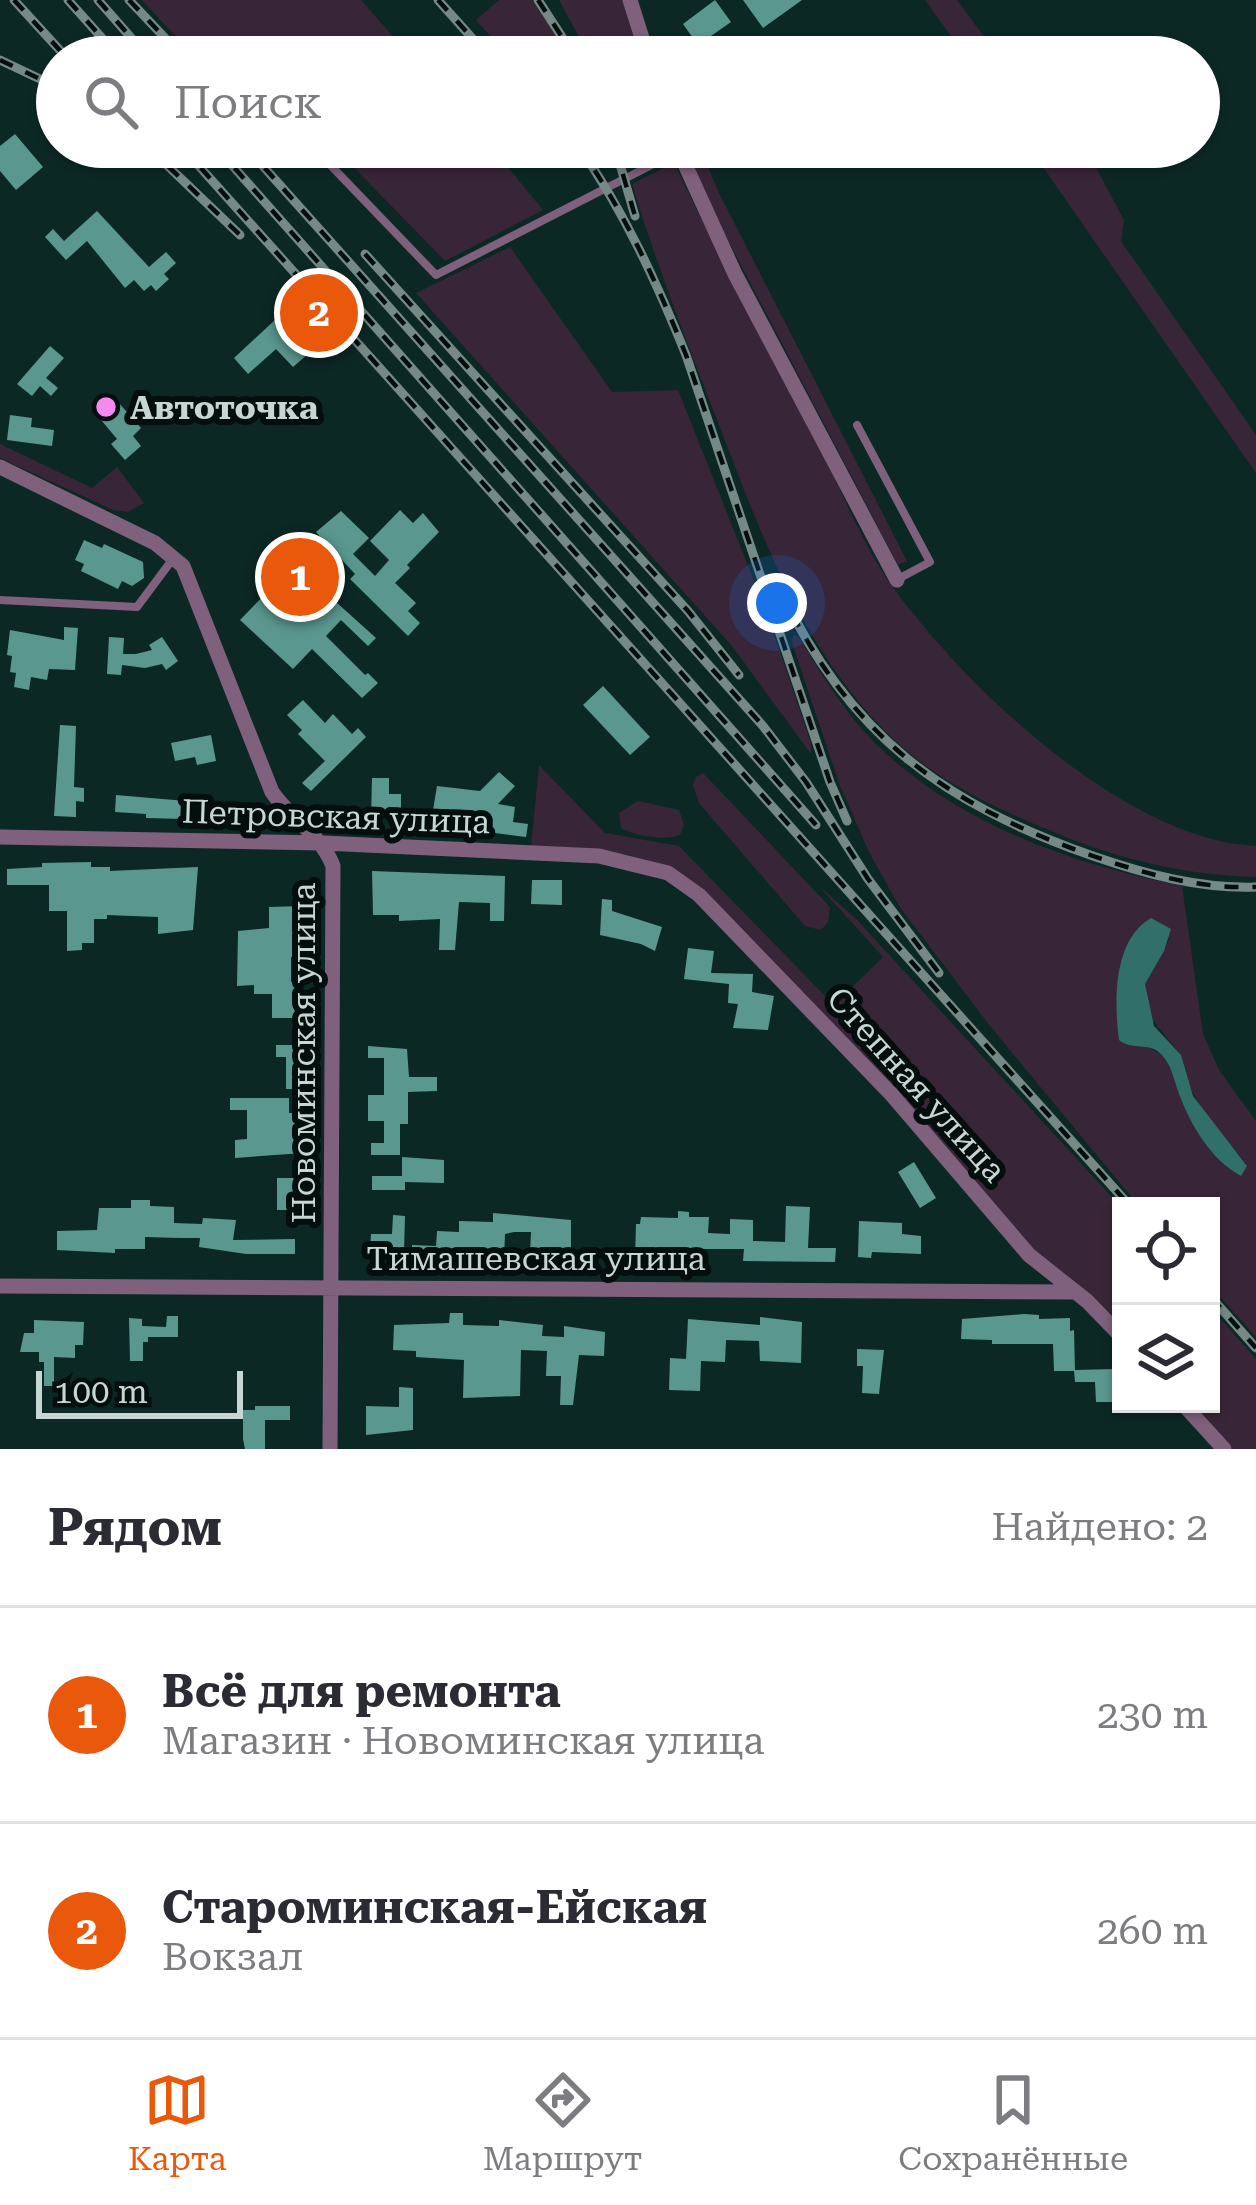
<!DOCTYPE html>
<html lang="ru">
<meta charset="utf-8">
<style>
:root{--surface:#fff;--page:#f2f2f3;--text:#2b2b33;--muted:#7c7c81;--line:#e1e1e2;--accent:#ea580c}
body{margin:0;font-family:"Roboto Serif",serif;background:var(--page);color:var(--text)}
.controls{position:absolute;right:36px;bottom:36px;display:grid;overflow:hidden;border-radius:0px;box-shadow:0 3px 9px #0004}
.controls button{width:108px;height:108px;display:grid;place-items:center;padding:0;border:0;border-bottom:3px solid var(--line);background:var(--surface);color:var(--text);font:60px sans-serif}
.scale{position:absolute;left:36px;bottom:30px;width:207px;box-sizing:border-box;padding-left:12px;border:6px solid #c6d6d3;border-top:0;font-size:33px;line-height:42px;white-space:nowrap;color:#c6d6d3;-webkit-text-stroke:9px #040f0d;paint-order:stroke}
.you{position:absolute;left:777px;top:603px;width:42px;height:42px;margin:-30px;border:9px solid #fff;border-radius:50%;background:#1a73e8;box-shadow:0 0 0 18px #1a73e833}
.badge{display:grid;place-items:center;width:78px;height:78px;border-radius:50%;background:var(--accent);color:#fff;font-size:39px;font-weight:700}
.pin{position:absolute;translate:-50% -50%;border:6px solid #fff;box-shadow:0 3px 12px #0006}
.list{margin:0;padding:0;list-style:none}
h2{display:flex;justify-content:space-between;align-items:center;height:156px;margin:0;padding:0 48px;font-size:51px}
h2 small{font-size:39px;font-weight:400;color:var(--muted)}
.list li{display:grid;grid-template-columns:78px 1fr auto;gap:36px;align-items:center;box-sizing:border-box;height:216px;padding:0 48px;border-top:3px solid var(--line)}
.list b{display:block;font-size:45px;white-space:nowrap}
.list p{margin:0;font-size:39px;white-space:nowrap;color:var(--muted)}
.list em{font-size:39px;font-style:normal;color:var(--muted)}
.icon{flex:none;width:66px;height:66px;fill:none;stroke:currentColor;stroke-width:2;stroke-linecap:round;stroke-linejoin:round}
.map{position:relative;flex:none;width:1256px;height:1449px;overflow:hidden}
.search{position:absolute;background:var(--surface);box-shadow:0 3px 9px #0004;left:36px;right:36px;top:36px;height:132px;display:flex;align-items:center;gap:30px;box-sizing:border-box;padding:0 42px;border-radius:66px;color:var(--muted);font-size:45px}
.sheet{height:588px;background:var(--surface)}
nav{display:flex;justify-content:space-around;align-items:center;box-sizing:border-box;height:168px;border-top:3px solid var(--line);background:var(--surface);font-size:33px;color:var(--muted)}
nav a{display:grid;justify-items:center;gap:6px}
nav .on{color:var(--accent)}
.map>svg:first-child{display:block}
</style>
<div class="map">
<svg width="1256" height="1449" viewBox="0 0 1256 1449">
<rect width="100%" height="100%" fill="#0c2825"/>
<path fill="#392538" fill-rule="evenodd" d="M142,0H361L411,57H247L243,53L238,57H195Z
M499,0H532L571,57H509L476,20Z
M559,0H624L642,57H590Z
M925,0H957L999,57H966Z
M334,147H491L543,210L445,261Z
M684,147H700L718,191L907,561L898,565L719,223Z
M1029,147H1085L1124,220L1121,241L1256,435V473Z
M674,163C719,257 769,347 816,440C840,486 862,545 892,586C965,687 1125,840 1256,846V877C1180,875 1114,858 1044,828C998,809 948,785 909,753C810,669 764,542 719,425C688,345 657,266 632,184Z
M510,247L612,392L678,390L766,611L811,743V754L732,646L416,293Z
M0,444L92,488L117,467L144,503L128,512L113,510L0,458Z
M793,635L798,636C821,673 843,711 874,742C955,823 1071,864 1182,886L1203,1034L1219,1070L1256,1121V1337L1211,1287V1206H1139L990,1026L899,906L869,852L839,783L792,643ZM1171,936L1145,984L1150,1017L1181,1055L1189,1086L1202,1109L1247,1165L1210,1150L1164,1056L1118,1030L1120,1004Z
M539,765L605,833L679,846L834,1005L883,957L818,885L857,920L1121,1207V1327L1043,1260L706,893L646,860L626,854L531,847Z
M703,773L830,907L828,922L821,930L805,926L699,803L693,785L696,777Z
M638,801L679,810L684,825L680,835C665,841 635,836 621,828L619,813Z
M1211,1308L1256,1359V1449H1232L1191,1404H1211Z"/>
<path fill="#317068" d="M1151,918L1171,929L1164,951L1145,984L1154,1026L1181,1055L1193,1096L1247,1166L1241,1176C1210,1159 1190,1124 1178,1091C1174,1079 1171,1065 1162,1055C1149,1041 1132,1051 1119,1040C1114,1001 1113,940 1151,918Z"/>
<path fill="#5a988f" d="M715,0L731,22L698,45L683,24Z
M743,0H802L763,28Z
M15,134L43,167L16,190L0,171V146Z
M97,211L149,267L166,252L176,263L164,274L169,279L156,291L151,285L144,291L134,280L125,288L87,241L66,260L45,237L53,229L64,241Z
M296,309L305,320L289,334L308,354L293,367L276,349L248,374L234,358L276,319L280,323Z
M50,346L64,358L46,378L58,388L51,396L40,386L32,396L17,384Z
M110,393L141,428L133,436L141,446L125,460L111,444L117,439L92,409Z
M10,415L32,418L31,427L54,430L52,446L7,440Z
M400,510L413,523L423,513L439,532L407,565L410,568L395,583L416,603L408,611L420,623L408,636L350,579L355,574L316,532L341,511L369,538L353,554L375,576L389,560L370,541Z
M84,540L102,548L104,544L143,562L144,578L132,586L122,581L118,589L81,571L84,564L75,560Z
M299,559L319,579L315,583L376,638L368,646L341,620L326,636L365,675L368,673L378,683L362,698L312,649L293,669L240,620Z
M64,627L78,628L75,670L49,669L47,680L31,677L29,690L14,687L16,673L10,672L12,656L7,655L10,630L64,640Z
M109,637L124,638L123,654H136L152,650L149,645L162,637L178,661L166,670L162,664L145,668L122,665L121,675L107,674Z
M603,686L650,737L630,755L583,705Z
M303,700L325,723L333,714L352,734L358,728L366,737L311,791L302,783L325,761L298,734L302,730L287,715Z
M60,725L76,726L74,787L84,788V802L76,801V817L54,816Z
M211,735L216,761L197,765L195,757L175,761L171,743Z
M499,772L515,786L498,804L515,807L513,822L528,824L526,837L488,832L490,818L433,810L437,786L480,791Z
M372,778H389V794H401V817H371Z
M116,795L221,804L220,820L146,818V814L115,812Z
M91,862V867H110V871L198,867L193,930L158,934V917L107,915V919H94V943H82V950L67,951V911H49V885H7V869L42,867V863Z
M372,871L505,876L504,921H490V903L459,902L455,950H439L440,919L399,921V915H373Z
M532,880H562V905L531,904Z
M602,899L612,900V911L662,927L655,951L641,944L600,935Z
M302,906V957H291V982H302L300,1018H272V994H254V985L237,986L238,931L269,928V907Z
M688,948L714,951L711,973L753,974L752,992L774,996L768,1030L733,1028L738,1004L728,1003L729,984L684,979Z
M276,1045H299L303,1089H286V1057H276Z
M368,1046L407,1049L409,1077H437V1091L408,1092V1124H400V1155H371V1143H384V1121H368V1095H384V1058H368Z
M230,1098H289V1113H303V1153L235,1158V1140L247,1139V1110H230Z
M402,1157L444,1160V1183L405,1182V1190H372V1176H402Z
M914,1162L936,1198L920,1208L898,1172Z
M277,1178H303V1210H277Z
M131,1200H150V1206L174,1207V1223L202,1224L203,1218L236,1220L233,1240L295,1239V1254H246L199,1247L200,1238H180L145,1237V1249H115V1253L57,1250V1231L97,1230L99,1208H131Z
M786,1206L810,1207L808,1248H836L835,1262L743,1261L744,1249H681L680,1257L635,1258L636,1224H640L641,1217L678,1218V1211L689,1212V1217H709L708,1233L730,1234V1219L753,1220V1241L785,1242Z
M493,1213L571,1220V1252L530,1254L531,1232H514L505,1234L504,1260H492V1254L455,1253V1258H412V1245L436,1246L437,1231L459,1232V1221L493,1222Z
M393,1215L405,1216L404,1251L370,1250L371,1234H392Z
M859,1221L902,1223V1234L921,1236V1254L872,1252L871,1258L858,1257Z
M450,1313H463V1325L499,1326V1320L543,1325L542,1336L564,1337V1326L605,1332L604,1356L579,1355L573,1405H560L561,1376H546L547,1351L521,1350L520,1396L463,1398L464,1360L416,1357V1351L393,1350L394,1325L449,1323Z
M1024,1314L1039,1315V1319L1070,1318V1331L1074,1330L1075,1370L1114,1369V1382H1121V1396H1114L1115,1402H1096L1095,1382H1075L1074,1371H1054L1053,1344H992V1340L961,1339L962,1319Z
M167,1316H178V1337H148V1342H143V1361H130L129,1318L142,1319V1326L166,1327Z
M760,1317L802,1322L801,1363L760,1361L759,1341L726,1340L725,1362L701,1361L700,1391L669,1390L670,1358L686,1359L688,1319L760,1325Z
M34,1320L84,1322L83,1345H75V1358L54,1357V1386H44V1362H39V1352H20L24,1333H34Z
M857,1349L884,1350L879,1394L862,1393L863,1366H857Z
M399,1387L413,1388V1430L366,1435V1406L399,1407Z
M255,1406H290V1420H265V1449H245L243,1439V1410H255Z"/>
<g fill="none" stroke-linecap="round" stroke-linejoin="round">
<path stroke="#7f617d" stroke-width="8" d="M313,147L436,275L677,152
M857,425L930,562L898,579
M0,600L137,607L172,560"/>
<path stroke="#7f617d" stroke-width="15" d="M630,0L648,57
M677,147L735,274L897,580
M0,467L155,543L183,566L272,792C291,820 321,834 333,866L330,1449
M0,837L323,843L599,856L668,873L699,895L892,1095L1029,1255L1087,1301L1121,1336
M0,1286L1073,1292
M1183,1404L1224,1449"/>
<defs>
<path id="rail" d="M14,0L66,57
M68,0L119,57
M98,0L148,57
M129,0L183,57
M438,0L489,57
M538,0L575,57
M0,60L57,87
M148,147L240,235
M182,147L1130,1206
M216,147L816,825
M246,147L763,726L806,782L868,879L939,973
M579,147C624,211 657,283 686,355L830,782L847,821
M615,147L635,216
M365,254L688,611L739,675
M780,589C848,735 944,804 1093,856C1145,874 1200,889 1256,887
M1211,1297L1256,1348"/>
</defs>
<use href="#rail" stroke="#758a87" stroke-width="9"/>
<use href="#rail" stroke="#040f0d" stroke-width="4.5" stroke-dasharray="14" stroke-linecap="butt"/>
</g>
<circle fill="#f589ef" stroke="#040f0d" stroke-width="4.5" cx="106" cy="407" r="12"/>
<g text-anchor="middle" stroke-width="12" stroke-linejoin="round" paint-order="stroke">
<g font-size="33" font-weight="bold" fill="#c6d6d3" stroke="#040f0d" text-anchor="start">
<text x="130" y="419">Автоточка</text>
</g>
<g font-size="33" fill="#c6d6d3" stroke="#040f0d">
<text transform="translate(336 816) rotate(2)" y="12">Петровская улица</text>
<text transform="translate(303 1053) rotate(-90)" y="12">Новоминская улица</text>
<text transform="translate(917 1084) rotate(48)" y="12">Степная улица</text>
<text x="536" y="1270">Тимашевская улица</text>
</g>
</g>
</svg>
<div class="controls">
<button><svg class="icon" aria-label="locate" viewBox="0 0 24 24"><circle cx="12" cy="12" r="6"/><path d="M12 2v4M12 18v4M2 12h4M18 12h4"/></svg></button>
<button><svg class="icon" aria-label="layers" viewBox="0 0 24 24"><path d="M12 4l9 5-9 5-9-5zM3 14l9 5 9-5"/></svg></button>
</div>
<div class="scale">100 m</div>
<div class="you"></div>
<div class="pin badge" style="left:300px;top:577px">1</div>
<div class="pin badge" style="left:319px;top:313px">2</div>
<div class="search"><svg class="icon" aria-label="search" viewBox="0 0 24 24"><circle cx="10" cy="10" r="6"/><path d="M15 15l6 6"/></svg>Поиск</div>
</div>
<section class="sheet">
<h2>Рядом<small>Найдено: 2</small></h2>
<ul class="list">
<li><span class="badge">1</span><div><b>Всё для ремонта</b><p>Магазин · Новоминская улица</p></div><em>230 m</em></li>
<li><span class="badge">2</span><div><b>Староминская-Ейская</b><p>Вокзал</p></div><em>260 m</em></li>
</ul>
</section>
<nav>
<a class="on"><svg class="icon" aria-label="map" viewBox="0 0 24 24"><path d="M3 6l6-2 6 2 6-2v14l-6 2-6-2-6 2zM9 4v14M15 6v14"/></svg>Карта</a>
<a><svg class="icon" aria-label="directions" viewBox="0 0 24 24"><path d="M12 3l9 9-9 9-9-9zM9 14v-3h6M13 9l2 2-2 2"/></svg>Маршрут</a>
<a><svg class="icon" aria-label="saved" viewBox="0 0 24 24"><path d="M7 4h10v16l-5-4-5 4z"/></svg>Сохранённые</a>
</nav>
